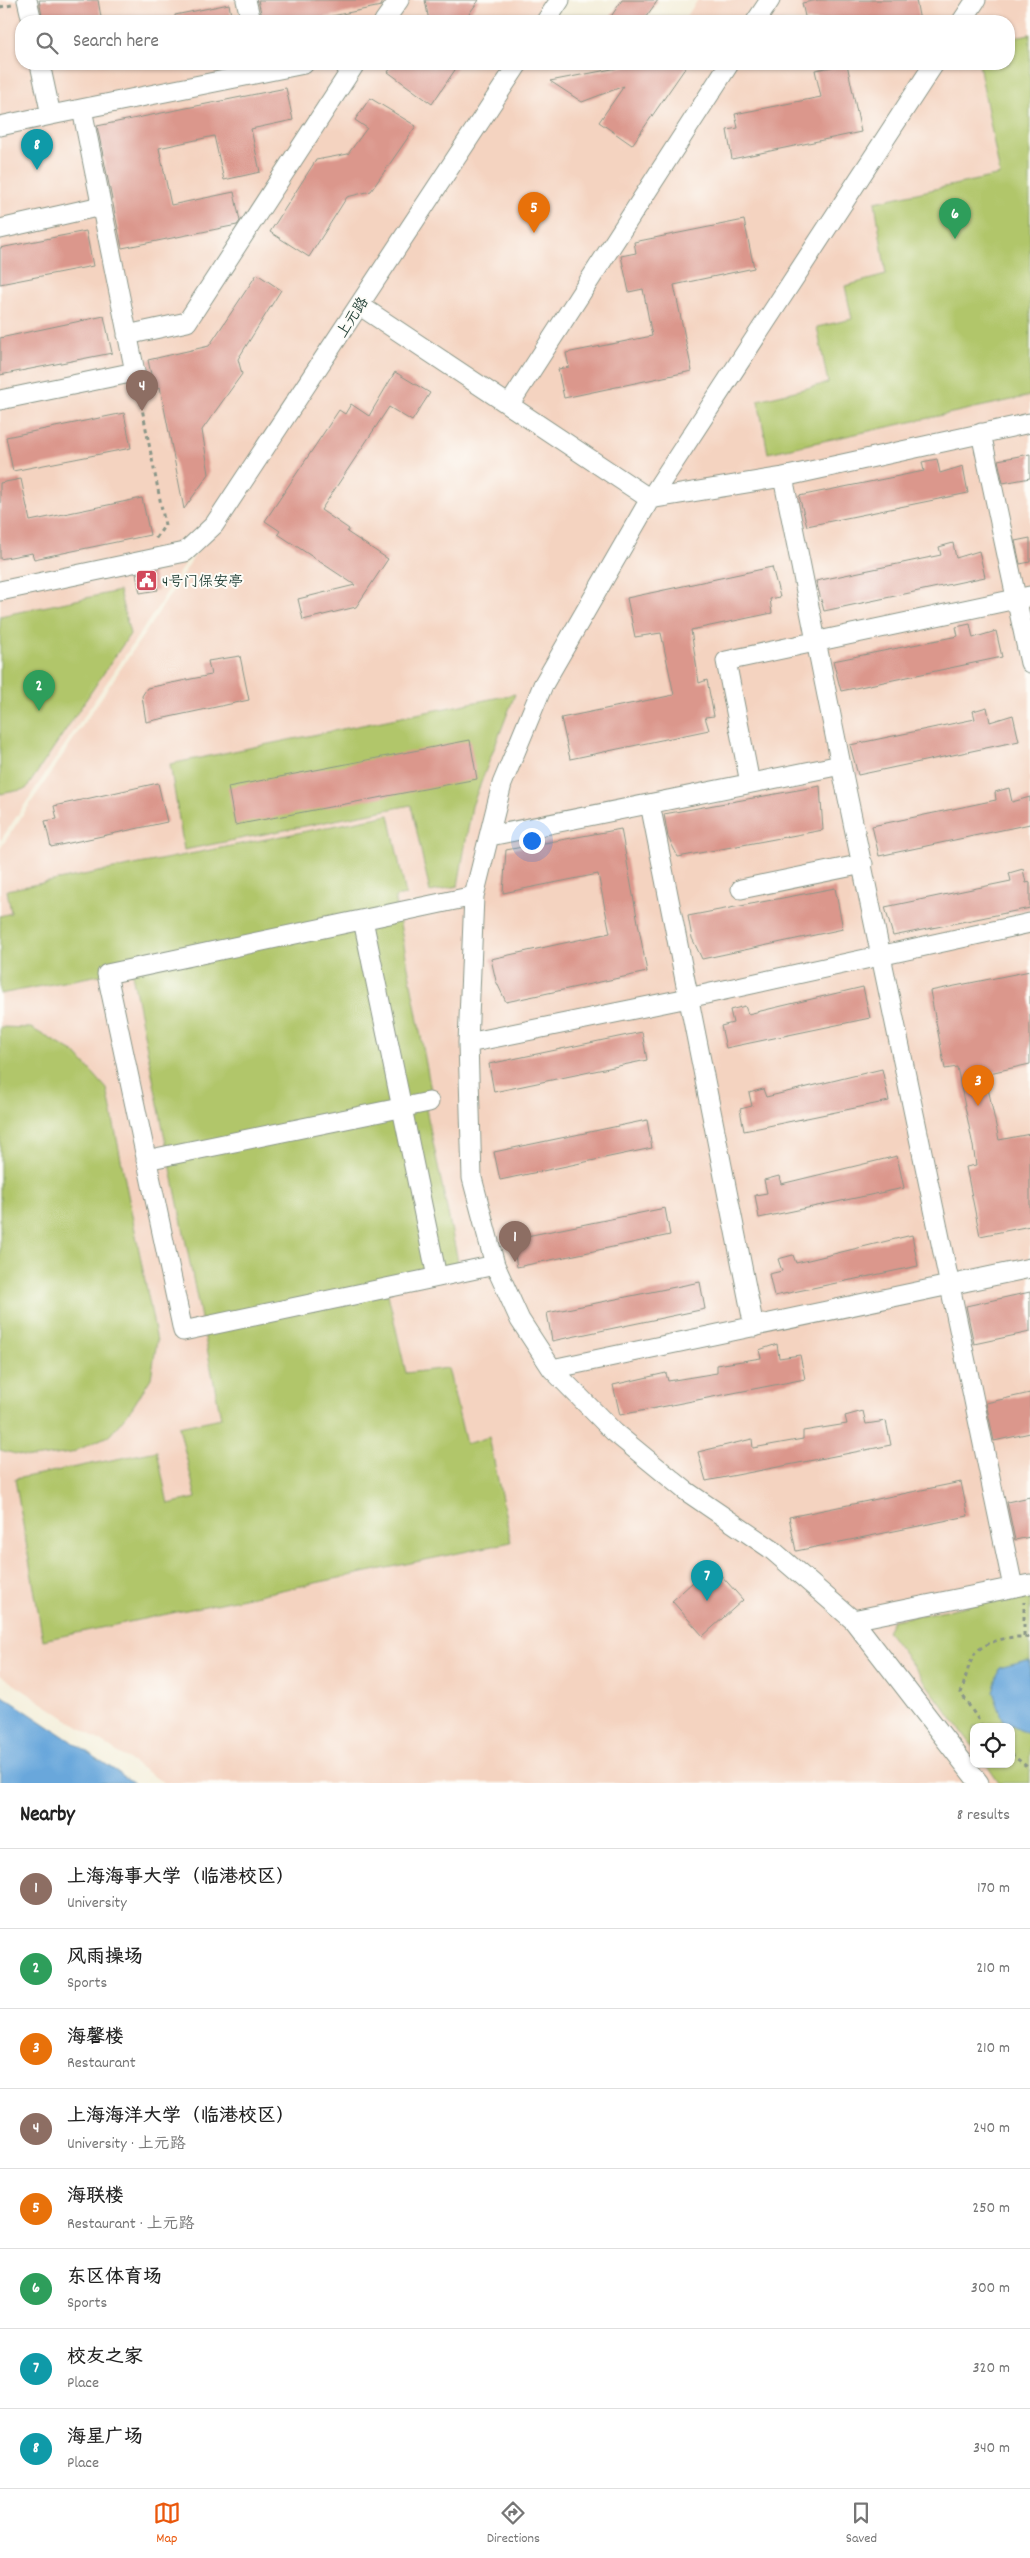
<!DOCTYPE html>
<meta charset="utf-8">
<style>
:root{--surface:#fff;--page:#f2f2f2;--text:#222;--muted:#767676;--line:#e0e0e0;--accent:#ea580c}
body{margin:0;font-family:Dekko,"LXGW WenKai TC",sans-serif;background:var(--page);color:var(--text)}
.controls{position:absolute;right:15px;bottom:15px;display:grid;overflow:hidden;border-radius:10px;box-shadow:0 1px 4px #0004}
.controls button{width:45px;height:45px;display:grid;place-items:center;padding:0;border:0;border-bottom:1px solid var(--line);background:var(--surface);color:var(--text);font:25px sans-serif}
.you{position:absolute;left:531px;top:840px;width:18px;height:18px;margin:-12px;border:4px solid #fff;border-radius:50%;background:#1a73e8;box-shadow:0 0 0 8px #1a73e833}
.badge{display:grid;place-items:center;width:32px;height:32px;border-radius:50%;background:var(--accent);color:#fff;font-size:16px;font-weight:700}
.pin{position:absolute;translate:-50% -41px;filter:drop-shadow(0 1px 2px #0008)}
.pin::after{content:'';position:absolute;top:26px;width:18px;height:15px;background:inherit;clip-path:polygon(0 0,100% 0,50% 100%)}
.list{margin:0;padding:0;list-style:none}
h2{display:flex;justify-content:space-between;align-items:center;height:65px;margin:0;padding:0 20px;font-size:21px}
h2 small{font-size:16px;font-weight:400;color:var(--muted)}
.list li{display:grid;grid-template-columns:32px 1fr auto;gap:15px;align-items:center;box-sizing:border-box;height:80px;padding:0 20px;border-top:1px solid var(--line)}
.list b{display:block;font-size:19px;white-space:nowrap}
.list p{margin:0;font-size:16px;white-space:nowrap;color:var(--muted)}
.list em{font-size:16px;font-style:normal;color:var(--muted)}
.icon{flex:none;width:28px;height:28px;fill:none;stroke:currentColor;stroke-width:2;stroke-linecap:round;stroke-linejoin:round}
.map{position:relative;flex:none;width:1030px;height:1783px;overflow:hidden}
.search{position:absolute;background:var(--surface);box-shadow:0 1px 4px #0004;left:15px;right:15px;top:15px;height:55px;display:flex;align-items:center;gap:12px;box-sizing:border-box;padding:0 18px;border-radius:20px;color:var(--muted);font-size:19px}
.sheet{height:705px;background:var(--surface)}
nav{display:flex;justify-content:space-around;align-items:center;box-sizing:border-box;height:70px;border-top:1px solid var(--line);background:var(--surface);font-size:14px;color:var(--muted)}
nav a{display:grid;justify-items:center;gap:2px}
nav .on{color:var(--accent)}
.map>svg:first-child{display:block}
</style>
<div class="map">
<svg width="1030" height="1783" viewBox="0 0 1030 1783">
<rect width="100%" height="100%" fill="#fdfcf7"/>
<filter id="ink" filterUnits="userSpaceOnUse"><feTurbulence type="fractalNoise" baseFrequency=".02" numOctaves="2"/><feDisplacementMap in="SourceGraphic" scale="10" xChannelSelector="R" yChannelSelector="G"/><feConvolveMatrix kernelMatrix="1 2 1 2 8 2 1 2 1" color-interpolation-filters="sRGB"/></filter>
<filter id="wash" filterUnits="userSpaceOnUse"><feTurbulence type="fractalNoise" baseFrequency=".0096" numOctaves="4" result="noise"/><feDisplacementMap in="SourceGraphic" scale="20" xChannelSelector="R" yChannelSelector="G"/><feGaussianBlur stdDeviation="1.12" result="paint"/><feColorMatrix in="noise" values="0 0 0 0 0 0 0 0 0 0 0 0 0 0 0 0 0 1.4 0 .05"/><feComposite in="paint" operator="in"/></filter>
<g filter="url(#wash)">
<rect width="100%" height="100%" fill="#f4efdb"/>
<path fill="#f4d3c0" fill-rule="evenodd" d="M0,0H555L541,21H21V64H513L211,521L159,605L0,841Z
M698,0H1030V1783H164L0,1675V849L161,609L214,525L515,68L539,64H1009V21H683ZM974,1727H1011V1764H974Z"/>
<path fill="#b1c66b" stroke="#688250" d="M1030,34V396L768,453L758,400L828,383L817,327L852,319L845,286L886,275L875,202L1000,175L979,64H1009V38Z
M119,591L130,634L26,789L0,794V616Z
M515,694L472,806L458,886L430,892L411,805L184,850L170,764Z
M389,815L406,895L395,897L432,1096L426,1109L459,1266L385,1281L406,1373L448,1368L466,1444L489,1437L511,1542L43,1640L15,1479L157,1451L168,1504L196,1498L179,1427L221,1418L131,969L0,994V916L11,913L7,890Z
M0,1027L31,1028L75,1053L107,1089L157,1341L151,1378L132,1408L110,1435L71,1453L32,1458L0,1450Z
M1030,1594V1783H999L986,1764H1011V1727H974V1748L887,1631L893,1620Z"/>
<path fill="#69a7db" stroke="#447288" d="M1027,1661H1030V1735L1004,1722L993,1692L999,1668Z
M0,1694L134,1783H0Z"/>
<g id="blocks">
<path fill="#db978c" d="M39,0H98L101,17L80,21H43Z
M258,0H382V4L381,6L308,21H263Z
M425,0H479L469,14L470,21H429Z
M622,0H658L643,21H608Z
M818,0H916L920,21H806L802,3Z
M229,4L232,21H175V15Z
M394,64H459L432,104L388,72Z
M638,64H688L632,145L599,122L624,86L582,102L550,81Z
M831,64H847L861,132L732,159L727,130L738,128L735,114L821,97L815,70L832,67Z
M286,88L293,120L251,129L260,172L224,180L214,136L159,148L171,205L234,192L240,221L237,225L122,248L97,126Z
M370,98L416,126L371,191L347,197L309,257L270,232L316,160L348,154L367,128L355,120Z
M744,220L754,268L674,285L692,371L564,398L558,369L569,367L566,353L652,336L643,289L629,292L621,256L636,253L634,242Z
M86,231L93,266L0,284V248Z
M257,274L281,290L238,359L242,374L202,430L209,474L184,509L160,387L154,389L148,360L209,346Z
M104,316L112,353L0,375V338Z
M395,372L430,393L412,421L389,407L321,510L349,529L347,532L388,559L356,607L303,620L298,599L355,585L278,534L280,531L265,521L339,410L345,414L351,404L369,416Z
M124,413L131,448L13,471L6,437Z
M1030,454V478L1003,483L998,460Z
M937,459L940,473L963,466L968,493L807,526L799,496L924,471L922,462Z
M21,479L30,521L142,498L150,535L34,559L32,553L0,559V483Z
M1030,538V562L1020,564L1015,541Z
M953,543L956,558L979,551L985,577L824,611L816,581L941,555L939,547Z
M772,567L780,597L770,599L772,613L691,630L699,683L707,680L714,716L705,717L709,730L570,759L561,718L674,695L661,633L635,637L627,598Z
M152,570L158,590L140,593L136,574Z
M970,624L973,638L996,631L1002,657L841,691L833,661L958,636L956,627Z
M240,656L249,700L146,722L142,696L147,688L211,675L208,661Z
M987,707L990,722L1013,715L1019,741L858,775L850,745L975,719L973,711Z
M470,740L477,779L235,825L228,787Z
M158,783L167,822L51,847L45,821L57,819L54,806Z
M820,786L823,830L678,857L668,837L664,814Z
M1009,788L1012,802L1030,797V824L879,856L872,826L996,800L995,792Z
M621,829L647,972L506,1002L496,981L491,959L610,933L598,874L503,893L506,850Z
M1023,869L1026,883L1030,882V908L893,936L885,907L1011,881L1009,873Z
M835,888L843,929L702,959L692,938L688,916Z
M1030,971V1064L985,1074L999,1140L1030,1134V1226L980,1236L966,1167L976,1165L973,1146L957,1067L945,1069L930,991Z
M863,987L870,1018L726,1048L721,1026L733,1023L730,1010L745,1006L748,1014Z
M642,1032L647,1060L494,1092L489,1064Z
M882,1069L889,1101L744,1131L740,1109L752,1106L749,1093L763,1089L766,1097Z
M647,1120L652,1148L500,1180L494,1152Z
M897,1156L904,1188L759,1218L755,1195L767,1193L764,1180L779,1176L781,1184Z
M665,1208L670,1235L517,1267L512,1239Z
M912,1235L918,1266L774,1296L769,1274L782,1271L778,1259L793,1255L796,1263Z
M700,1282L705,1309L552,1341L547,1313Z
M1030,1292V1332L974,1344L966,1306Z
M777,1344L779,1358L800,1355L805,1379L620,1415L613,1385L666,1373L668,1381L717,1373V1365L761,1358L759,1350Z
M1030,1393V1433L994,1441L986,1403Z
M863,1411L866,1424L886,1421L891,1445L706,1481L698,1452L752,1439L753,1448L803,1439V1431L847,1424L845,1416Z
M961,1482L968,1516L796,1551L789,1517Z
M1030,1497V1537L1015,1540L1007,1502Z
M712,1565L743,1600L703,1636L672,1601Z"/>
</g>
</g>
<g filter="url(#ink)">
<use href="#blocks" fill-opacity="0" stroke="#8a9688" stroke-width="1"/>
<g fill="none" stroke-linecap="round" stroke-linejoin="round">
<defs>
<path id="minor" d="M27,0L32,21
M246,0L251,21
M384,21L399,0
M546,21L560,0
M756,21L770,0
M962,21L976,0
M51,115L304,64
M0,126L51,115L40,64
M0,229L101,206
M359,305L650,499L934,64
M127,335L187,322L355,64
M0,400L135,372L82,109
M509,405L729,64
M981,433L1030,663
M783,477L841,765L1013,1587
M0,591L185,552L214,525L518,64
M750,783L726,661L1030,596
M650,804L754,1327
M490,836L841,765
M741,889L863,864
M474,896L107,974L183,1331L495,1265
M363,920L437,1277
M468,1043L688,998L1030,923
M146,1160L429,1102
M552,1369L1030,1268
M853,1620L1030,1584
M979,1783L853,1620L771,1549L686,1491L614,1432L552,1369L520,1320L495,1265L472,1178L468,1043L474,896L502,784L543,685L650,499L783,477L1030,423"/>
</defs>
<use href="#minor" stroke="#8a9688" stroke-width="21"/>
<path stroke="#8a9688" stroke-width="3" stroke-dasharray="4 4" stroke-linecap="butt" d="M0,7L12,5
M138,388L165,525L154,541
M1024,1636V1602
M983,1727L961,1693C965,1681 968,1665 974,1655C983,1641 1015,1634 1030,1638
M1011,1754L1030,1769"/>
<use href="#minor" stroke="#fff" stroke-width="19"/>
</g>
</g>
<defs>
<symbol id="civic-square" viewBox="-11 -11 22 22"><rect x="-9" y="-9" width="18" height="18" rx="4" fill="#d1495b" stroke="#fdfcf7"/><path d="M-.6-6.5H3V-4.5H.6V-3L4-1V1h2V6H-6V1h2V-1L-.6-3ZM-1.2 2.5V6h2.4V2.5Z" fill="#fff"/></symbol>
</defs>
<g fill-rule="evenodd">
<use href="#civic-square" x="134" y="568" width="25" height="25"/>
</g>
<g text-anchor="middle" stroke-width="4" stroke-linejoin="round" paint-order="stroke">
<g font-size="15" fill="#1f3d34" stroke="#fdfcf7">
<text transform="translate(352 317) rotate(-57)" y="5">上元路</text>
</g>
<g font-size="15" fill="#1f3d34" stroke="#fdfcf7" text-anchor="start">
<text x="162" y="586">4号门保安亭</text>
</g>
</g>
</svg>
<div class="controls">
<button><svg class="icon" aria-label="locate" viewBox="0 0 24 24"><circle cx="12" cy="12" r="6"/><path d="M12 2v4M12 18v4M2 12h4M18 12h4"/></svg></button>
</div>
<div class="you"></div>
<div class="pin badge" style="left:515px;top:1262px;background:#8d6e63">1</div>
<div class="pin badge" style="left:39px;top:711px;background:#2e9e5b">2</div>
<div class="pin badge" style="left:978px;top:1106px;background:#e8710a">3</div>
<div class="pin badge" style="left:142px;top:411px;background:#8d6e63">4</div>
<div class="pin badge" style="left:534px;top:233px;background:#e8710a">5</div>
<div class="pin badge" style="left:955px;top:239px;background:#2e9e5b">6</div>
<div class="pin badge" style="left:707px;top:1601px;background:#0f9aa8">7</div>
<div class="pin badge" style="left:37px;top:170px;background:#0f9aa8">8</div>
<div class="search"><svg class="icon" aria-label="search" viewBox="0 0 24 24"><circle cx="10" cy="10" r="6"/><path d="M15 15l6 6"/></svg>Search here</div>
</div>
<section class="sheet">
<h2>Nearby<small>8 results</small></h2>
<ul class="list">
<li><span class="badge" style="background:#8d6e63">1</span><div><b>上海海事大学（临港校区）</b><p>University</p></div><em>170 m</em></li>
<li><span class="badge" style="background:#2e9e5b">2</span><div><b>风雨操场</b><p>Sports</p></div><em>210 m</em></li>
<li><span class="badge" style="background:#e8710a">3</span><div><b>海馨楼</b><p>Restaurant</p></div><em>210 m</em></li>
<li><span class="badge" style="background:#8d6e63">4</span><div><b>上海海洋大学（临港校区）</b><p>University · 上元路</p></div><em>240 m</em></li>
<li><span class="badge" style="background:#e8710a">5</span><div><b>海联楼</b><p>Restaurant · 上元路</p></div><em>250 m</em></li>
<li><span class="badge" style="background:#2e9e5b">6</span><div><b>东区体育场</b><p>Sports</p></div><em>300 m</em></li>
<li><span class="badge" style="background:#0f9aa8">7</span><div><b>校友之家</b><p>Place</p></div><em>320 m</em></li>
<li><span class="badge" style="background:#0f9aa8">8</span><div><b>海星广场</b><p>Place</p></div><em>340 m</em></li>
</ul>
</section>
<nav>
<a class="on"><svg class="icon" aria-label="map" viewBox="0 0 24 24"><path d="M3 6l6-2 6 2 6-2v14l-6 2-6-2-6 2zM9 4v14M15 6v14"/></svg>Map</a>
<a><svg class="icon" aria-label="directions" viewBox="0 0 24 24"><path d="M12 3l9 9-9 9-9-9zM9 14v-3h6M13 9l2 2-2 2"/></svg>Directions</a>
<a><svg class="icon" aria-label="saved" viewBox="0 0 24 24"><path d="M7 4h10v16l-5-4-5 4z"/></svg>Saved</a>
</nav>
